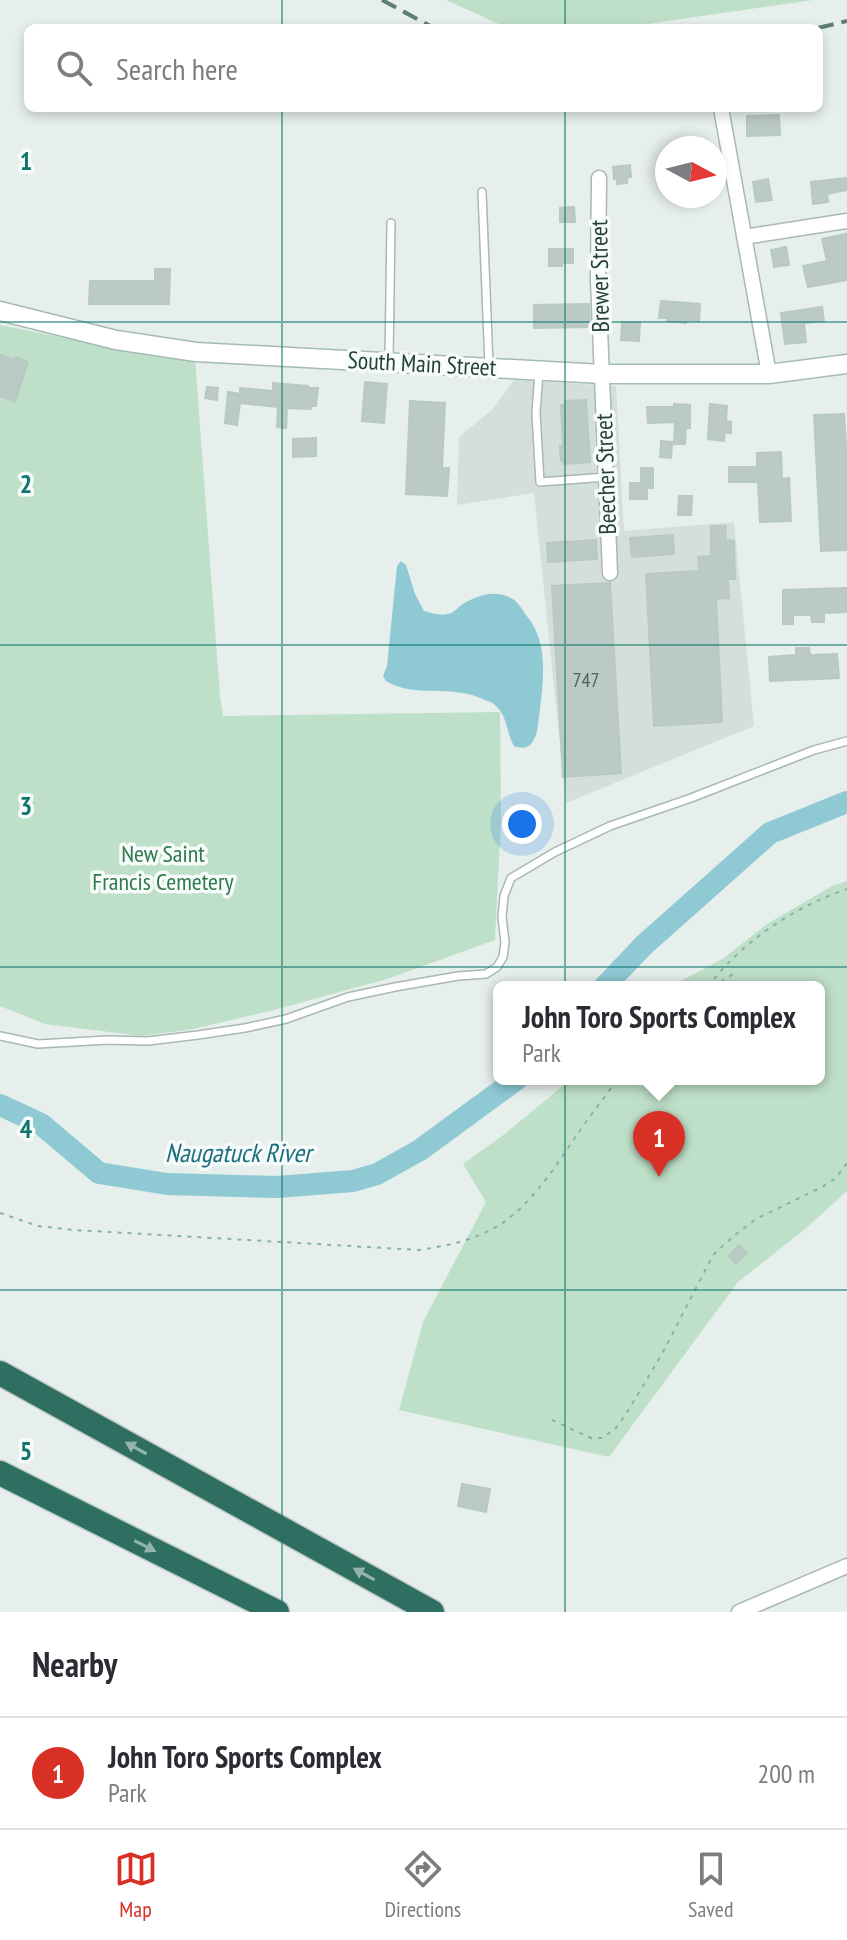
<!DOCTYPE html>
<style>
:root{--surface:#fff;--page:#f7f7f7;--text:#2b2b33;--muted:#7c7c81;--line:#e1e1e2;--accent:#d93025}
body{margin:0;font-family:"PT Sans Narrow",sans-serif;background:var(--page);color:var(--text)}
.compass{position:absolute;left:655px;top:136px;width:72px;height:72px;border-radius:50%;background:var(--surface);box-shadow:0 4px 12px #0003;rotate:97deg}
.you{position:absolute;left:522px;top:824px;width:28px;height:28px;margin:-20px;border:6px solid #fff;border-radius:50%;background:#1a73e8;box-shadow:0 0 0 12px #1a73e833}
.badge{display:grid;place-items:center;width:52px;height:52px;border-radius:50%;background:var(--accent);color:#fff;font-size:26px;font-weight:700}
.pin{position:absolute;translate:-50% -66px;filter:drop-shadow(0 2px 4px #0008)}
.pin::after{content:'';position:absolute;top:42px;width:28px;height:24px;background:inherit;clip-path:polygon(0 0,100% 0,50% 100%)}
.popup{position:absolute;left:493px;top:981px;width:332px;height:104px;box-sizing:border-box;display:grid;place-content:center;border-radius:12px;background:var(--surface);filter:drop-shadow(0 2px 6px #0005);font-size:26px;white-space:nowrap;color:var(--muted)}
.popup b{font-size:30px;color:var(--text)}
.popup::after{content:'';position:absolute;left:50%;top:100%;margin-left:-16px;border:16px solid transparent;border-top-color:var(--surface)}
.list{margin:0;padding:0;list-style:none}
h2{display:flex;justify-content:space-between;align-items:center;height:104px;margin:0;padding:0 32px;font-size:34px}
h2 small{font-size:26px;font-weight:400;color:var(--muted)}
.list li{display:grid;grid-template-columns:52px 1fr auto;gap:24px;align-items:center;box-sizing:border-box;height:112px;padding:0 32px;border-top:2px solid var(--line)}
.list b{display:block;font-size:30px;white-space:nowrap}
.list p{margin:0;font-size:26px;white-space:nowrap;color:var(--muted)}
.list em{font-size:26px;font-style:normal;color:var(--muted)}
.icon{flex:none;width:44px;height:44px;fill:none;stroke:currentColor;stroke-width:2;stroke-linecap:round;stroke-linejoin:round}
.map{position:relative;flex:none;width:847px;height:1612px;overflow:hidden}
.search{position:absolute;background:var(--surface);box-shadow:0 4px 12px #0003;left:24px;right:24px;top:24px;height:88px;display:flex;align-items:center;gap:20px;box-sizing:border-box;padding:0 28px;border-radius:12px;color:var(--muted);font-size:30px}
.sheet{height:216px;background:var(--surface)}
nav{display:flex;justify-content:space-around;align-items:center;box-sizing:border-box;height:112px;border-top:2px solid var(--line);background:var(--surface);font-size:22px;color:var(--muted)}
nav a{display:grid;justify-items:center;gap:4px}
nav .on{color:var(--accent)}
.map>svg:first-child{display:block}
</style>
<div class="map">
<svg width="847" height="1612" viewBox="0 0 847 1612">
<rect width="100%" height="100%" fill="#e6efeb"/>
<path fill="#d4dfda" d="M514,380L616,386L624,531L734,522L754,726L566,803L534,493L457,505L459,437L492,410Z"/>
<path fill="#bfe0c8" d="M446,0H813L619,28H508Z
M0,325L115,348L195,359L220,696L223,716L500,712L501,820L495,940L387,979L270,1011L193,1029L142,1036L45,1024L0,1006Z
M847,881V1191L804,1230L738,1282L609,1457L399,1410L423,1322L486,1202L463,1164L506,1133L571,1079H819V987H670L724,958L767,924L832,886Z"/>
<path fill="#8ec9d4" d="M401,561L406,565L415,594L424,611C431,613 441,616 448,614C454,613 458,607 463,604C477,595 494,590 509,597C518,601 521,608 526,615C548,641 544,676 540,709C538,719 539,736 531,744C526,749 520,748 514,746C506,733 508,717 496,706C492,702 490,702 485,700C451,683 415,699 386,681L383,676L387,666L397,566Z"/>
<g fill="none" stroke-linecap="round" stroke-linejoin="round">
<path stroke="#8ec9d4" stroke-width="22" d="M604,987L644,945L770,833L847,802
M0,1105L41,1124L99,1173L167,1184L277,1187L353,1181L377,1174L420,1150L517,1079"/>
</g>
<path fill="#bbcac4" stroke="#b8c9c2" stroke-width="2" d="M779,115L780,135L747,136V116Z
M630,165L631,177L627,178V183L617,184V179H614L613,167Z
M847,178V190L827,194L828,202L813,204L811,182Z
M768,179L772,200L756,202L753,182Z
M574,207L575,222H560V208Z
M846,234L847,280L808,287L803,266L827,261L822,239Z
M786,247L789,265L774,267L771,250Z
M549,249H573V263H562V266H549Z
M155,269H170L169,304H89L90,281H155Z
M661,301L700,304L699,321L686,320V323L667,321V318H659Z
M589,304L590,327L534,328V305Z
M822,307L824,321L804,323L806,342L785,344L781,313Z
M622,322H640L639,341L621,340Z
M0,355L14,360L15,357L28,362L15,402L0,396Z
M365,382L387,384L384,423L362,421Z
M273,383L308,386V388H318L316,406H312L311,409L287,408L286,428L277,427L278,407L240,403L237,425L225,423L228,392L240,394V388L273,391Z
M207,387L218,388L217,400L205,398Z
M586,400L590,462L564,464V461H561L560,446H563L561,405L565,404V401Z
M410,401L445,403L442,468H449L447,496L406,494Z
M674,404L690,405V428H686L685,444H674L675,422L648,423L647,407H674Z
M710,404L727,406L726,421L731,422V433H725L724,441L708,439Z
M844,414L847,462V550L821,551L814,415Z
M316,438V456L293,457V439Z
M661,441L672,442L671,458L660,457Z
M781,452L782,479L789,478L791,521L760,522L758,482H729V467H757V453Z
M641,468H653V488H647V499H630V483H641Z
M679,496H692L691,515H678Z
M711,526H726L725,540L734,541L735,579H728L729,598L716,599L722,722L654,726L646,574L699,571L698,557L711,556Z
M673,535L674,554L632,557L630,538Z
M596,540L597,559L548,562L547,543Z
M610,583L621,773L563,777L552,586Z
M847,588V612L824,613V622H812L811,615H793V624H783V590Z
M796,648H809L810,655L837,654L839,678L770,681L769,657L796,655Z
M739,1245L747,1253L736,1264L729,1256Z
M462,1484L490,1489L486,1512L458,1506Z"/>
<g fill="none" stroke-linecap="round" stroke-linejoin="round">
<defs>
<path id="service" d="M482,192L489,365
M389,360L391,223
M539,372L536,413L540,482L606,477
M0,1036L38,1044L108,1040L148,1041L198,1035L245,1028L286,1019L348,997L395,987L458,976L486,974L497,967L503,957L505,942L502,917L504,896L511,878L555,852L610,826L691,798L814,750L847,741"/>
<path id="minor" d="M721,108L769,374
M599,178L598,280L610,573
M744,237L847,221
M739,1612L847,1566"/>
<path id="secondary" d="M0,311L116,340L196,352L603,374H769L847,364"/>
<path id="motorway" d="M0,1373L432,1612
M0,1473L277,1612"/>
</defs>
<use href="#service" stroke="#a8b8b2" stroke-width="10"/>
<use href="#minor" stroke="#a8b8b2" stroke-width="17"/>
<use href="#secondary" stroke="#a4bbb3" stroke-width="21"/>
<use href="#motorway" stroke="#c2cac8" stroke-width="27"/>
<path stroke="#86b3a5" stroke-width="2" stroke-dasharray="4 6" stroke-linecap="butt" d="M712,984L716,985L735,973
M708,987C741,942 794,907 847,889
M0,1213L38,1226L75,1230L419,1250C446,1246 471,1241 496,1227C533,1205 557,1163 581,1129C593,1112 606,1095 618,1079
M552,1420L591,1438H602L615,1429L626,1414L662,1354L713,1255L735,1235L756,1219L822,1187L836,1178L847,1163"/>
<use href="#service" stroke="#fff" stroke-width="7"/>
<use href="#minor" stroke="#fff" stroke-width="14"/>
<use href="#secondary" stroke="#fff" stroke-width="18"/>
<use href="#motorway" stroke="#2f6f62" stroke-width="24"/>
<path stroke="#5f7d75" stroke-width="4" stroke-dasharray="16 8" stroke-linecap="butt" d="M382,0L434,28
M818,28L847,21"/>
</g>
<defs><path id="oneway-solid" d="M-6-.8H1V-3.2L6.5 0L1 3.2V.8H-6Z" transform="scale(2)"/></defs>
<g fill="#93b5ae">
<use href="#oneway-solid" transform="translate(136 1448) rotate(-151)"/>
<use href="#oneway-solid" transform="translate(145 1546) rotate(27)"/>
<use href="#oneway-solid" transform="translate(364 1574) rotate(-151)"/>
</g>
<path fill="none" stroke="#0f766e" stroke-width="2" stroke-opacity="0.55" d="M282,0V28M565,0V28M282,108V1612M565,108V1612M0,322H847M0,645H847M0,967H847M0,1290H847"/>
<g text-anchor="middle" stroke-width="7" stroke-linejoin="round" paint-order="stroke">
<g font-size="20" fill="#4a645c">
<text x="586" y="687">747</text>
</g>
<g font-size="24" fill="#24423a" stroke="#f7fbf9">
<text transform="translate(600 276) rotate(-91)" y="8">Brewer Street</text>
<text transform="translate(422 364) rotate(3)" y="8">South Main Street</text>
<text transform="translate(606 474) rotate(-92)" y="8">Beecher Street</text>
</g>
<g font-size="24" fill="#2d7a4b" stroke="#f7fbf9">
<text x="163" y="862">New Saint<tspan x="163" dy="28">Francis Cemetery</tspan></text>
</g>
<g font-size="26" font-style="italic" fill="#1c6f80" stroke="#f7fbf9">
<text x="238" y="1162">Naugatuck River</text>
</g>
</g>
<g font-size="26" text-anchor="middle" font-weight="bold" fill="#0f766e" stroke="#f7fbf9" stroke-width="7" stroke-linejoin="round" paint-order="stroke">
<text x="26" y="170">1</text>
<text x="26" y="493">2</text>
<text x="26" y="815">3</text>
<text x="26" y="1138">4</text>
<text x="26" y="1460">5</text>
</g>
</svg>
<svg class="compass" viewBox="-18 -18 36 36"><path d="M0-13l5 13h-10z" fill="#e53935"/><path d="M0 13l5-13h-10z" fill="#7c7c81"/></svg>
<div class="you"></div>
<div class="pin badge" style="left:659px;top:1177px">1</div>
<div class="popup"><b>John Toro Sports Complex</b>Park</div>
<div class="search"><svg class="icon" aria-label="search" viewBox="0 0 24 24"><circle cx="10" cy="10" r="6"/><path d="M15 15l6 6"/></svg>Search here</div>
</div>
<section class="sheet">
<h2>Nearby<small></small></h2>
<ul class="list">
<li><span class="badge">1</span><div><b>John Toro Sports Complex</b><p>Park</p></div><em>200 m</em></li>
</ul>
</section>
<nav>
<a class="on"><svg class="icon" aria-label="map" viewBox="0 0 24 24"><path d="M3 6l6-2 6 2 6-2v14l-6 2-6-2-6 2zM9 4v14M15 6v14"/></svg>Map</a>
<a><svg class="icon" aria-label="directions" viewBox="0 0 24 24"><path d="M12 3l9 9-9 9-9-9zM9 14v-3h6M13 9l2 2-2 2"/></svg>Directions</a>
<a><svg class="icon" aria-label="saved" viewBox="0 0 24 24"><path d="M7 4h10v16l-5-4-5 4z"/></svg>Saved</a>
</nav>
